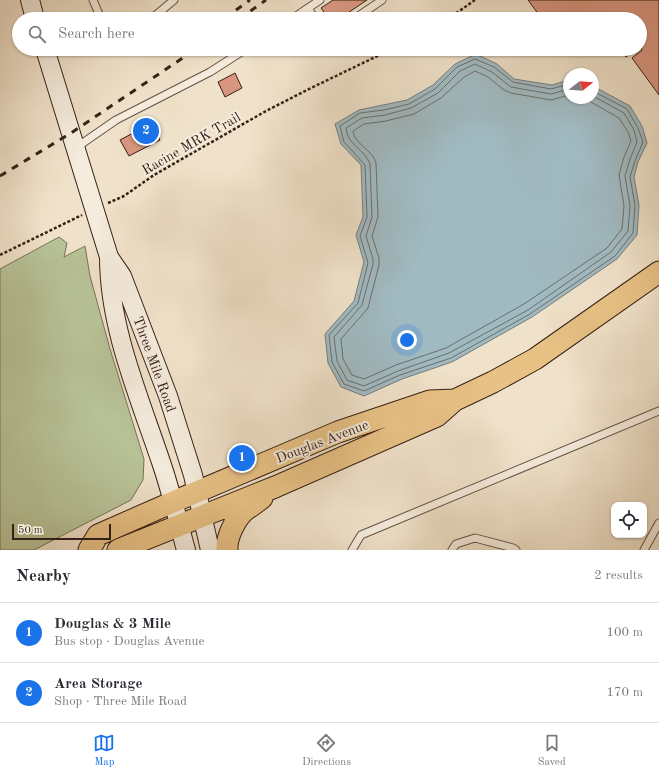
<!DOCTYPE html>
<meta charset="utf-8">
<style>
:root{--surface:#fff;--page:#f7f7f7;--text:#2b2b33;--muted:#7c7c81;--line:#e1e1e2;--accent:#1a73e8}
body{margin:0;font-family:"Old Standard TT",serif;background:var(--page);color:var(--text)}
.controls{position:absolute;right:12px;bottom:12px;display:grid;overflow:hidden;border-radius:8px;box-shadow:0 1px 3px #0004}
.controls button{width:36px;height:36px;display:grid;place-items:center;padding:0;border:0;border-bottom:1px solid var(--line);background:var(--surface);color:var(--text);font:20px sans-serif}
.compass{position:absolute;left:563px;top:68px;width:36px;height:36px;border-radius:50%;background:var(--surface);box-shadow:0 1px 3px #0004;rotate:73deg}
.scale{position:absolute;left:12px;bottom:10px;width:99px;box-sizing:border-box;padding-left:4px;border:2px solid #372116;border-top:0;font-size:11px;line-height:14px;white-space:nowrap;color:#372116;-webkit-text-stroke:3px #f5ecdd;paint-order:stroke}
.you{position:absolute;left:407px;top:340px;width:14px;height:14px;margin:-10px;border:3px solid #fff;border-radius:50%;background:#1a73e8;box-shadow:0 0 0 6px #1a73e833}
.badge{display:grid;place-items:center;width:26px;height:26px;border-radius:50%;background:var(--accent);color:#fff;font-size:13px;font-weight:700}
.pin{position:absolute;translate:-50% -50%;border:2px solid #fff;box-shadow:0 1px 4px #0006}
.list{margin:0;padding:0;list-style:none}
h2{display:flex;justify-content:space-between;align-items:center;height:52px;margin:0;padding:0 16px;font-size:17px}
h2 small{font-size:13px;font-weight:400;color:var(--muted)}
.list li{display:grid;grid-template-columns:26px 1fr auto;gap:12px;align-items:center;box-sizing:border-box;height:60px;padding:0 16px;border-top:1px solid var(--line)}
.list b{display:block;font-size:15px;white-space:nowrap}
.list p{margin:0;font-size:13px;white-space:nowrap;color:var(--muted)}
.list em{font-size:13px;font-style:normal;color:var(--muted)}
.icon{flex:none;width:22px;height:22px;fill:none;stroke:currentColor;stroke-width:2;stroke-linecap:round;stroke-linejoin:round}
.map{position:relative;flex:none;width:659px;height:550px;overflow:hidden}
.search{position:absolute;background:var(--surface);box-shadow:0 1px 3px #0004;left:12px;right:12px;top:12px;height:44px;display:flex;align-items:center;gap:10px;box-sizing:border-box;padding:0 14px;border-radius:22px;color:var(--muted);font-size:15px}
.sheet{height:172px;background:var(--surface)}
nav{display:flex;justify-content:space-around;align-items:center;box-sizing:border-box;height:56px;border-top:1px solid var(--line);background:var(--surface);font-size:11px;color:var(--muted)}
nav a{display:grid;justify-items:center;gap:2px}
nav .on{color:var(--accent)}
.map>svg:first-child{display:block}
</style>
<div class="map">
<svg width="659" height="550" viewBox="0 0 659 550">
<rect width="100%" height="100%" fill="#f0e2ca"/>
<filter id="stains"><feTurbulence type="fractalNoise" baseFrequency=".005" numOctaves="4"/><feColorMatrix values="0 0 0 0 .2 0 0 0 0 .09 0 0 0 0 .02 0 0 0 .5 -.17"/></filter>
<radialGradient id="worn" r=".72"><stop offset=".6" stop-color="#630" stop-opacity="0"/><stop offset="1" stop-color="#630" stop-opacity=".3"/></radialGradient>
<path fill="#b8c398" stroke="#787257" d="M59,237L67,243L64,257L85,246L90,276L110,349L144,459L143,480L131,500L34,550H0V269Z"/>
<path fill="#a0bac2" stroke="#767d7d" d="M476,54L497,64L514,79L552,85L569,80V98H593V86L630,106L642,126L647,143L638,162L634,177L639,205L637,235L617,259L532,317L452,362L402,379L364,396L341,387L328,363L325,334L354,301L364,262L356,235L363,217L361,165L341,144L335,124L359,110L407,100L433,85L455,64Z"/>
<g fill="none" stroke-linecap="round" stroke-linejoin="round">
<path stroke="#6c6e6c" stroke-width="1" d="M569,84L551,89L513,82L494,67L475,59L457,67L435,89L409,104L384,110L360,113L340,126L344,142L365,165L367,217L360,236L368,263L358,303L329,335L332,362L344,384L364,391L400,375L451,358L530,314L615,256L633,233L635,205L630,177L635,161L643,142L638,128L627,109L593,91
M569,89L551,94L511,87L492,72L475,64L460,71L438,93L411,108L385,115L362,118L346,128C347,145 365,149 370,164L372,217L366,236L373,259V264L362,305L334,337L337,361L347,380L364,386L398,371L449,353L528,310L611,252L628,231L630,206L625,176L630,159L637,142L634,130L624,113L593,96
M569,95L551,100L511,93L504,90L488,77L475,71L464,77L441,98L414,114L386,121L364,124L353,131C354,144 373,150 376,163L378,217L372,236L379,258V265L368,308L341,339L343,359L352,375L364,379L396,365L446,348L524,304L607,248L622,229L624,206L619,175L624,157L631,141L628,132L619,118L584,98"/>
</g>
<path fill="#d8967f" stroke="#372116" d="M333,0H367L339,19H329L321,8Z
M528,0H659V95L632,58L642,50L640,47V19H598L597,17L594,19H542Z
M620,49H637L626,57Z
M235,73L242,88L225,97L218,82Z
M152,123L160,140L129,156L120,140Z"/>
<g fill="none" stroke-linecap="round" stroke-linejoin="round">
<defs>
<path id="lane" d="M93,0L101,19
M151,19L174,0
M292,19L308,8
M315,19L308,8L320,0
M354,19L382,0
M77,147L116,120L210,72L246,49
M352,550L361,535L659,411
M452,550L456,544L475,538L513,548L516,550
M644,550L659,523"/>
<path id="secondary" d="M30,0L35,19
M45,49L109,257C109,328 139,396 161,462C171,491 178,521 186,550
M109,257L122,276L168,396L193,475L210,550"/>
<path id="primary" d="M89,550L98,535L173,502L338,432L430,401L455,400
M118,550L275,487L437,416L455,400L493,382L535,359L659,272
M227,550C226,538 235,520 243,512C249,507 256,503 262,498"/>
</defs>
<use href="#lane" stroke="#655143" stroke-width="9"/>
<use href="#secondary" stroke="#372116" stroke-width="20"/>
<use href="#primary" stroke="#372116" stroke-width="23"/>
<path stroke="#372116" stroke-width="2.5" stroke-dasharray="3 2" stroke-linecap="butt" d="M448,19L475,0
M108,203L124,196L154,175L266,111L311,88L392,49
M0,255L82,215"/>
<use href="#lane" stroke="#f5ecdd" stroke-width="7"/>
<use href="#secondary" stroke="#f5ecdd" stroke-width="18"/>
<use href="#primary" stroke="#e8c185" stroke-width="21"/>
<path stroke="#372116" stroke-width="3" stroke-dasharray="7 7" stroke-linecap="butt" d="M236,10L250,0
M239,19L266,0
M0,176L71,133L196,49"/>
</g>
<g text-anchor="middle" stroke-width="4" stroke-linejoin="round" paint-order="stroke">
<g font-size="14" fill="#372116" stroke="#f5ecdd">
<text transform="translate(191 143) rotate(-30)" y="5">Racine MRK Trail</text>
<text transform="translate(155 364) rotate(70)" y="5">Three Mile Road</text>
<text transform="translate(322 441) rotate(-21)" y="5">Douglas Avenue</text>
</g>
</g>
<rect width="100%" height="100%" filter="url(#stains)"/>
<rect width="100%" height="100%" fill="url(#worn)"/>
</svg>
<div class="controls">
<button><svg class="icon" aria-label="locate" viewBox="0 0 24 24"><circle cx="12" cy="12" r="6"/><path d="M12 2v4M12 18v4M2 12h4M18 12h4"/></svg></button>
</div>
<svg class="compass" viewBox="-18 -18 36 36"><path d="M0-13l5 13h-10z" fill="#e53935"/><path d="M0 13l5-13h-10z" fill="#7c7c81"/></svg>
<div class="scale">50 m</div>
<div class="you"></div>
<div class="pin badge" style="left:242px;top:458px">1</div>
<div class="pin badge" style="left:146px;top:131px">2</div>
<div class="search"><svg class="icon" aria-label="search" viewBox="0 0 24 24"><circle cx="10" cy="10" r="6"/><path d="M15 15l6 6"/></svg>Search here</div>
</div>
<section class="sheet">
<h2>Nearby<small>2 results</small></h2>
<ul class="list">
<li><span class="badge">1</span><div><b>Douglas &amp; 3 Mile</b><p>Bus stop · Douglas Avenue</p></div><em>100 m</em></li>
<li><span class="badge">2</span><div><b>Area Storage</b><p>Shop · Three Mile Road</p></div><em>170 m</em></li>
</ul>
</section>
<nav>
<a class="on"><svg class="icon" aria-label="map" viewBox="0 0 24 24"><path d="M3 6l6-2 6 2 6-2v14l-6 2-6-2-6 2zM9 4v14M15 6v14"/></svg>Map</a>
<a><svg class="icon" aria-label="directions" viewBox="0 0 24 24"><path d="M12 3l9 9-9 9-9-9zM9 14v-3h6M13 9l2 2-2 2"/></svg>Directions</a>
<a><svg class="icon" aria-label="saved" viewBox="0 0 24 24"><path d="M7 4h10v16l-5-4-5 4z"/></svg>Saved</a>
</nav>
